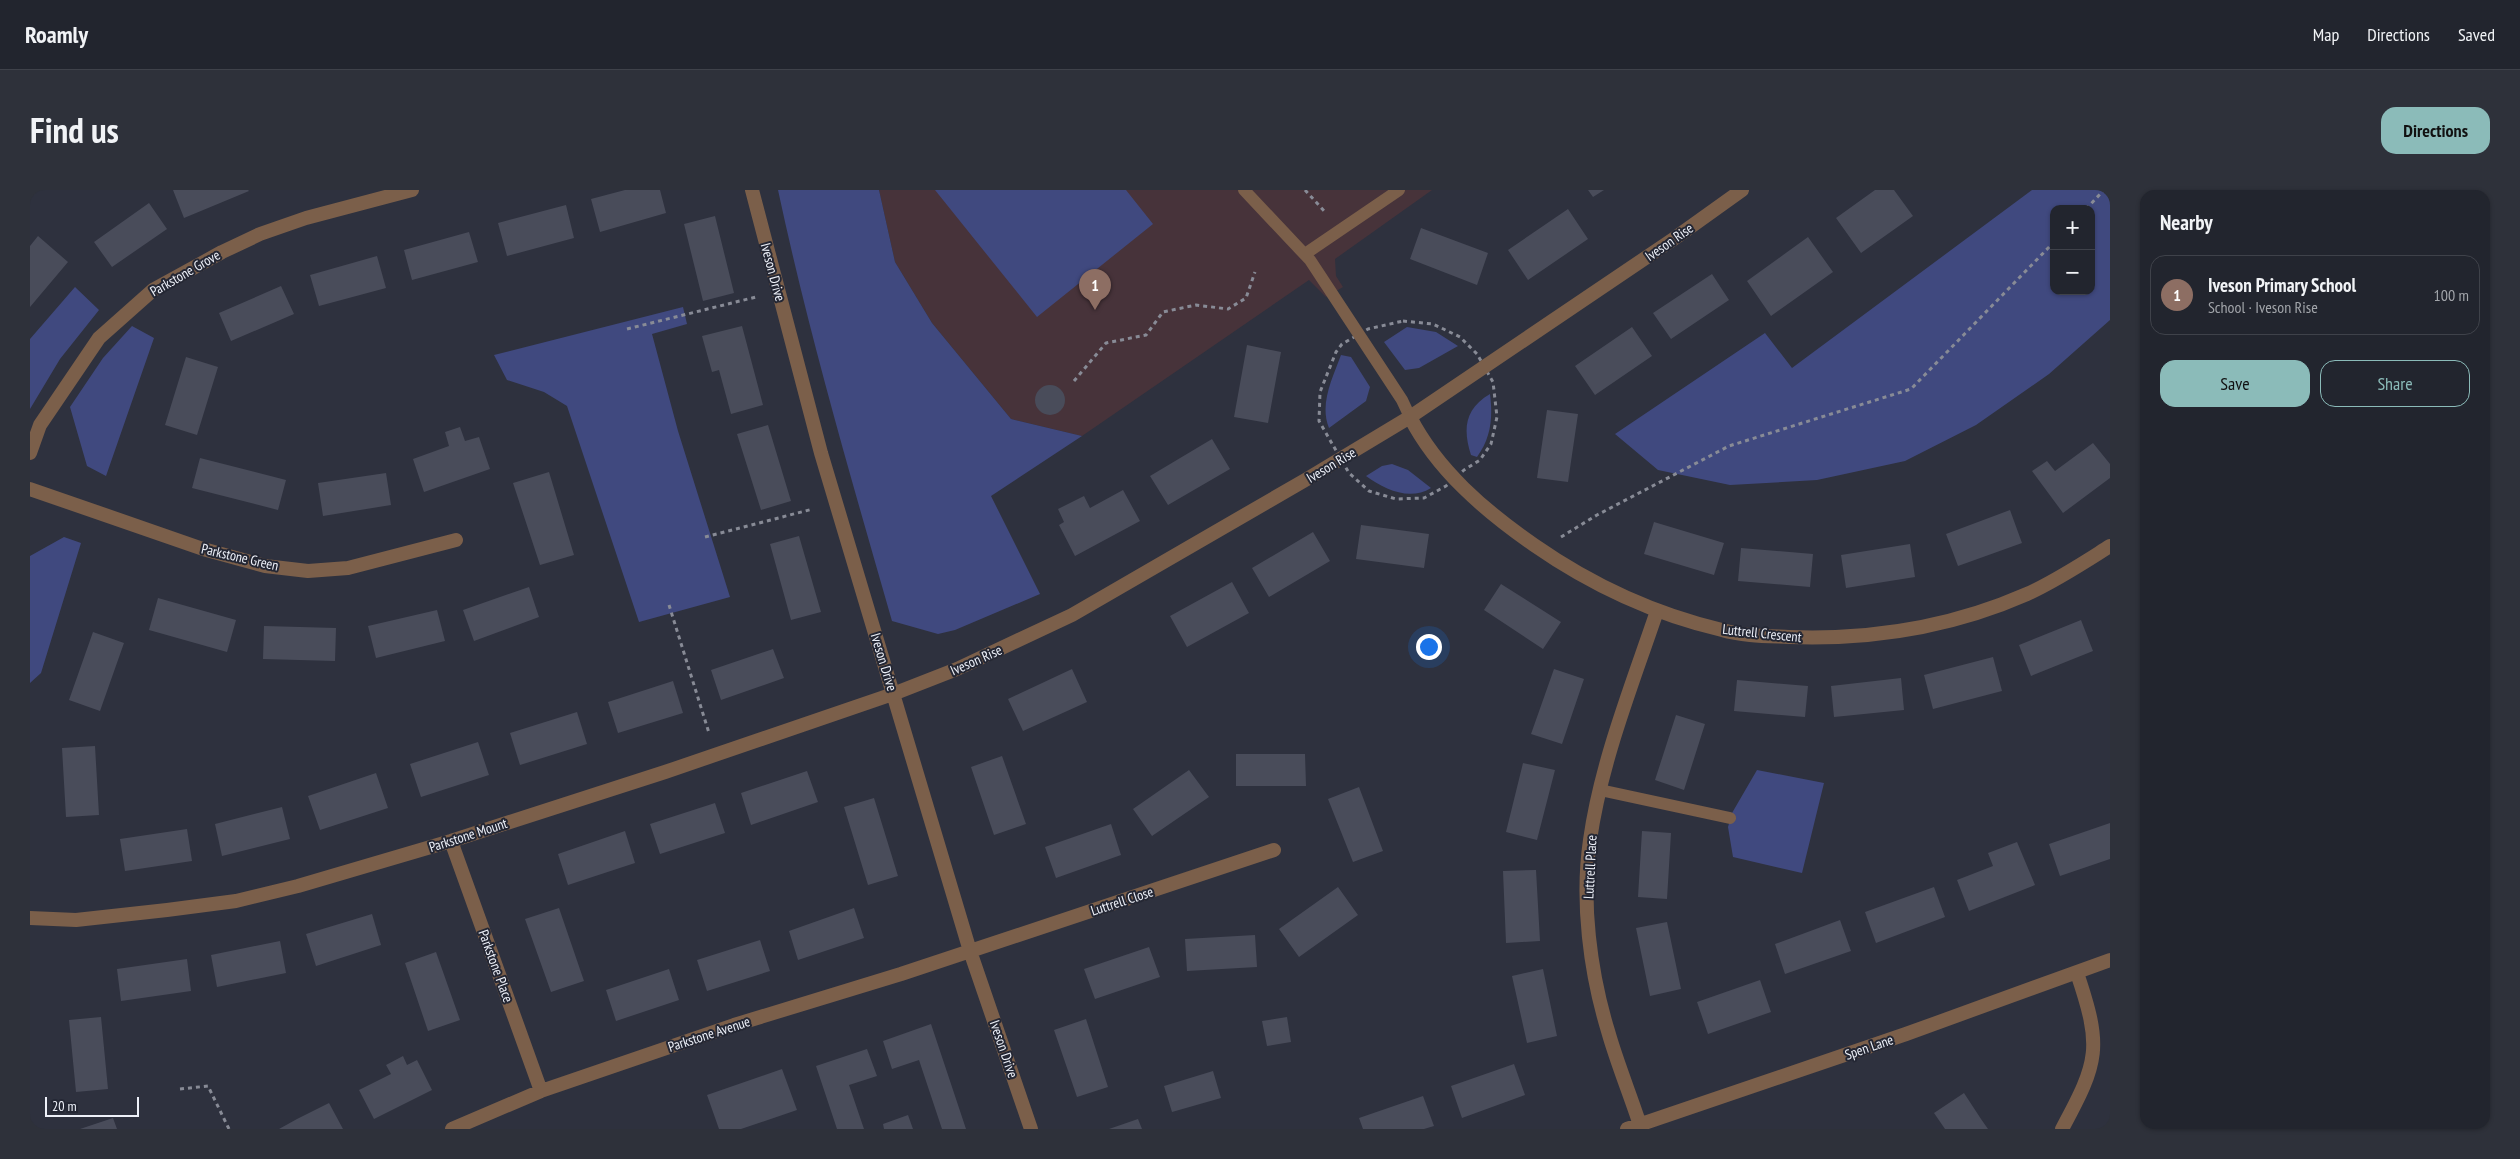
<!DOCTYPE html>
<meta charset="utf-8">
<style>
:root{--surface:#22252e;--page:#2e313a;--text:#f1f3f6;--muted:#a2a5aa;--line:#3f424a;--accent:#8bbbb9}
body{margin:0;font-family:"PT Sans Narrow",sans-serif;background:var(--page);color:var(--text)}
.controls{position:absolute;right:15px;top:15px;display:grid;overflow:hidden;border-radius:10px;box-shadow:0 1px 4px #0004}
.controls button{width:45px;height:45px;display:grid;place-items:center;padding:0;border:0;border-bottom:1px solid var(--line);background:var(--surface);color:var(--text);font:25px sans-serif}
.scale{position:absolute;left:15px;bottom:12px;width:94px;box-sizing:border-box;padding-left:5px;border:2px solid #eef1f9;border-top:0;font-size:14px;line-height:18px;white-space:nowrap;color:#eef1f9;-webkit-text-stroke:4px #242734;paint-order:stroke}
.you{position:absolute;left:1398px;top:456px;width:18px;height:18px;margin:-12px;border:4px solid #fff;border-radius:50%;background:#1a73e8;box-shadow:0 0 0 8px #1a73e833}
.badge{display:grid;place-items:center;width:32px;height:32px;border-radius:50%;background:var(--accent);color:#fff;font-size:16px;font-weight:700}
.pin{position:absolute;translate:-50% -41px;filter:drop-shadow(0 1px 2px #0008)}
.pin::after{content:'';position:absolute;top:26px;width:18px;height:15px;background:inherit;clip-path:polygon(0 0,100% 0,50% 100%)}
.list{margin:0;padding:0;list-style:none}
h2{display:flex;justify-content:space-between;align-items:center;height:65px;margin:0;padding:0 20px;font-size:21px}
h2 small{font-size:16px;font-weight:400;color:var(--muted)}
.list li{display:grid;grid-template-columns:32px 1fr auto;gap:15px;align-items:center;box-sizing:border-box;height:80px;margin:0 10px 10px;padding:0 10px;border:1px solid var(--line);border-radius:15px}
.list b{display:block;font-size:19px;white-space:nowrap}
.list p{margin:0;font-size:16px;white-space:nowrap;color:var(--muted)}
.list em{font-size:16px;font-style:normal;color:var(--muted)}
.actions{display:flex;gap:10px;padding:15px 20px}
.actions a{flex:1;padding:11px 0;border:1px solid var(--accent);border-radius:15px;text-align:center;font-size:18px;color:var(--accent)}
.actions .main{background:var(--accent);color:#111}
.map{position:relative;flex:none;width:2080px;height:939px;overflow:hidden;border-radius:15px}
header{display:flex;align-items:center;gap:30px;box-sizing:border-box;height:70px;padding:0 25px;background:var(--surface);border-bottom:1px solid var(--line)}
header strong{font-size:24px}
nav{display:flex;gap:28px;margin-inline-start:auto;font-size:18px}
.intro{display:flex;align-items:center;justify-content:space-between;box-sizing:border-box;height:120px;padding:0 30px}
h1{margin:0;font-size:35px}
.button{padding:12px 22px;border-radius:15px;background:var(--accent);color:#111;font-size:18px;font-weight:700}
main{display:flex;gap:30px;padding:0 30px}
aside{flex:1;background:var(--surface);border-radius:15px;box-shadow:0 1px 4px #0004}
.map>svg:first-child{display:block}
</style>
<header>
<strong>Roamly</strong>
<nav><a>Map</a><a>Directions</a><a>Saved</a></nav>
</header>
<div class="intro"><h1>Find us</h1><a class="button">Directions</a></div>
<main>
<div class="map">
<svg width="2080" height="939" viewBox="0 0 2080 939">
<rect width="100%" height="100%" fill="#2e313e"/>
<path fill="#47333a" d="M849,0H1402L1305,69L1306,86L1313,97L1296,107L1279,90L1052,246L981,229L902,133L865,72Z"/>
<path fill="#40497f" fill-rule="evenodd" d="M748,0H849L865,72L902,133L981,229L1052,246L961,306L1010,404L925,440L908,444L862,431C821,288 779,145 748,0Z
M905,0H1096L1123,34L1007,127Z
M2002,0H2080V130L2019,184L1946,235L1875,271L1787,290L1700,295L1628,280L1585,244L1735,143L1762,178ZM2024,19H2061V101H2024Z
M45,97L69,120L30,169L0,219V149Z
M653,117L657,134L622,144L648,241L700,407L609,432L537,216L514,202L477,190L464,165Z
M102,136L124,148L76,286L57,276L40,217L73,168Z
M1377,137L1406,142L1428,156L1389,178L1375,180L1354,152Z
M1311,165L1321,167L1340,197L1336,211L1299,238C1289,214 1303,187 1311,165Z
M1460,204C1463,228 1461,248 1447,267L1441,265C1433,240 1434,219 1460,204Z
M1362,274L1378,280L1401,298C1380,311 1355,300 1336,286L1352,276Z
M34,347L51,353L11,483L0,493V366Z
M1727,580L1794,593L1772,683L1703,667L1698,637L1702,623Z"/>
<path fill="#494c5a" d="M143,0H218L219,1L154,28Z
M595,0H630L636,23L570,42L561,9Z
M1558,0H1574L1563,7Z
M1845,0H1864L1883,26L1831,63L1806,28Z
M119,13L137,39L82,77L64,52Z
M536,15L544,48L477,66L468,33Z
M1538,19L1558,49L1498,90L1478,60Z
M685,26L704,103L673,111L654,34Z
M1391,38L1458,63L1447,95L1380,69Z
M439,42L448,72L382,90L374,60Z
M8,46L38,72L0,117V56Z
M1778,47L1803,82L1741,126L1717,91Z
M347,66L356,98L289,116L280,85Z
M1682,84L1699,110L1641,149L1623,123Z
M251,96L264,124L201,151L189,123Z
M712,136L733,215L701,224L689,180L682,182L672,146Z
M1602,137L1622,166L1565,205L1545,176Z
M1217,155L1251,162L1238,233L1204,227Z
M156,167L188,177L167,245L135,235Z
M1005 210a15 15 0 1 1 30 0a15 15 0 1 1-30 0Z
M1517,220L1548,224L1538,292L1507,288Z
M738,235L761,311L731,320L707,244Z
M430,237L435,251L449,247L460,279L394,302L383,269L419,256L415,242Z
M1182,249L1200,279L1138,315L1120,286Z
M2063,253L2080,274V288L2033,323L2002,281L2017,271L2025,281Z
M170,268L256,290L248,320L162,298Z
M519,282L544,365L510,375L483,293Z
M356,283L361,315L293,326L288,293Z
M1093,300L1110,331L1045,366L1029,335L1034,332L1028,319L1054,306L1060,318Z
M1980,320L1992,353L1928,376L1916,344Z
M1624,332L1694,353L1684,385L1614,364Z
M1331,335L1399,344L1394,378L1326,369Z
M1283,342L1300,371L1239,407L1222,378Z
M769,346L791,422L761,430L740,354Z
M1880,354L1885,387L1816,398L1811,365Z
M1711,358L1783,364L1780,397L1708,391Z
M1202,392L1219,423L1157,457L1140,426Z
M1471,394L1531,432L1513,459L1454,420Z
M499,397L509,427L444,451L433,420Z
M128,408L206,430L197,462L119,440Z
M407,420L415,451L346,468L338,436Z
M2051,430L2063,461L2001,486L1989,455Z
M234,436L306,438L305,471L233,469Z
M63,442L94,453L70,521L39,510Z
M743,459L754,488L691,510L681,480Z
M1963,467L1972,501L1903,519L1894,485Z
M1042,479L1057,512L993,541L978,509Z
M1524,479L1554,489L1532,554L1501,544Z
M1871,488L1874,520L1804,527L1801,496Z
M1707,490L1778,496L1775,527L1704,521Z
M643,491L653,523L588,543L578,512Z
M547,522L557,554L490,575L480,543Z
M1646,525L1675,534L1654,600L1625,590Z
M448,552L459,585L391,607L380,574Z
M65,556L69,625L36,627L32,558Z
M1206,564H1275L1276,596H1206Z
M972,566L996,634L964,645L941,577Z
M1493,573L1525,580L1507,650L1476,642Z
M1159,580L1179,607L1122,646L1103,619Z
M777,581L788,612L721,635L711,603Z
M346,583L358,618L290,640L278,606Z
M1329,597L1353,661L1323,672L1298,609Z
M844,608L868,686L838,695L814,617Z
M685,613L695,643L630,664L620,634Z
M252,617L260,649L192,666L185,634Z
M2080,633V669L2030,686L2019,654Z
M1081,634L1091,665L1026,688L1015,657Z
M157,639L162,671L95,681L90,649Z
M595,641L605,673L538,695L528,664Z
M1612,641L1641,643L1637,709L1608,707Z
M1987,652L2005,695L1939,721L1927,690L1963,676L1958,663Z
M1506,680L1510,751L1476,753L1473,681Z
M1308,697L1328,725L1269,767L1249,739Z
M1904,697L1915,727L1846,753L1835,722Z
M529,718L554,791L521,802L495,729Z
M824,718L834,748L768,770L759,741Z
M342,724L351,755L286,776L276,744Z
M1810,730L1821,761L1755,784L1745,754Z
M1637,732L1651,799L1620,806L1606,738Z
M1225,745L1227,777L1157,781L1155,749Z
M730,750L740,781L677,801L667,770Z
M250,751L256,783L187,797L181,765Z
M1119,757L1130,787L1065,809L1054,779Z
M406,762L430,830L398,841L375,773Z
M157,769L161,801L91,811L87,779Z
M639,779L649,810L586,831L576,800Z
M1513,779L1527,846L1497,853L1482,786Z
M1730,790L1741,822L1678,844L1667,812Z
M71,827L78,899L46,902L39,830Z
M1257,827L1261,852L1237,856L1232,831Z
M1056,829L1078,897L1047,907L1024,840Z
M901,834L936,939H912L889,870L862,879L853,851Z
M837,859L847,886L819,895L834,939H807L786,876Z
M373,866L377,875L387,870L402,900L344,929L329,900L361,884L356,875Z
M1484,874L1495,905L1432,928L1421,896Z
M752,879L767,920L711,939H689L677,905Z
M1183,881L1191,908L1142,922L1134,896Z
M1934,903L1951,929L1958,939H1915L1904,923Z
M1393,906L1404,936L1394,939H1333L1329,928Z
M299,913L313,939H249L267,929Z
M878,925L883,939H854L853,934Z
M83,928L87,939H50Z
M1108,929L1112,939H1079Z"/>
<g fill="none" stroke-linecap="round" stroke-linejoin="round">
<path stroke="#888b96" stroke-width="3" stroke-dasharray="4 4" stroke-linecap="butt" d="M1275,0L1296,23
M2056,19L2074,0
M1373,131L1403,134L1430,147L1447,164L1463,192L1467,227L1461,254L1450,270L1434,280L1416,296L1394,308L1366,309L1339,301L1319,283L1289,231L1290,202L1306,162L1312,154L1338,139Z
M597,139L726,107
M1044,191L1076,153L1116,145L1133,122L1166,115L1198,119L1216,108L1225,82
M675,347L783,319
M1531,347L1567,325L1699,256L1881,199L2024,52
M639,415L679,543
M150,899L178,896L199,939"/>
<path stroke="#7b5f4a" stroke-width="12" d="M1214,0L1280,70L1372,210L1380,227
M1275,64L1369,0
M1570,600L1700,628"/>
<path stroke="#7b5f4a" stroke-width="14" d="M722,0L791,263L940,761L1001,939
M1380,227C1407,280 1455,321 1504,355C1560,394 1624,424 1692,440C1713,446 1737,446 1759,447C1841,450 1922,437 1997,404C2026,391 2053,373 2080,356
M0,263L10,235L69,148L123,100L192,62L230,44L276,28L382,0
M0,299L173,359L235,376L278,381L318,378L426,350
M421,651L511,901
M0,728L46,730L137,720L206,711L268,696L421,651L635,582L863,504L927,479L1042,425L1277,289L1380,227L1645,48L1712,0
M1610,935C1600,904 1587,873 1578,841C1560,782 1551,711 1560,650C1571,572 1602,495 1627,421
M422,939L511,901L704,835L871,784L1244,660
M1597,939L1876,844L2080,770
M2032,939C2069,871 2072,857 2047,783"/>
</g>
<g text-anchor="middle" stroke-width="4" stroke-linejoin="round" paint-order="stroke">
<g font-size="14" fill="#eef1f9" stroke="#242734">
<text transform="translate(1639 52) rotate(-35)" y="5">Iveson Rise</text>
<text transform="translate(743 82) rotate(75)" y="5">Iveson Drive</text>
<text transform="translate(155 83) rotate(-30)" y="5">Parkstone Grove</text>
<text transform="translate(1301 275) rotate(-31)" y="5">Iveson Rise</text>
<text transform="translate(210 367) rotate(13)" y="5">Parkstone Green</text>
<text transform="translate(1732 443) rotate(6)" y="5">Luttrell Crescent</text>
<text transform="translate(946 470) rotate(-24)" y="5">Iveson Rise</text>
<text transform="translate(854 472) rotate(73)" y="5">Iveson Drive</text>
<text transform="translate(438 645) rotate(-18)" y="5">Parkstone Mount</text>
<text transform="translate(1560 677) rotate(-87)" y="5">Luttrell Place</text>
<text transform="translate(1092 711) rotate(-18)" y="5">Luttrell Close</text>
<text transform="translate(466 776) rotate(70)" y="5">Parkstone Place</text>
<text transform="translate(679 844) rotate(-18)" y="5">Parkstone Avenue</text>
<text transform="translate(1839 857) rotate(-19)" y="5">Spen Lane</text>
<text transform="translate(974 859) rotate(71)" y="5">Iveson Drive</text>
</g>
</g>
</svg>
<div class="controls">
<button>+</button>
<button>−</button>
</div>
<div class="scale">20 m</div>
<div class="you"></div>
<div class="pin badge" style="left:1065px;top:120px;background:#8d6e63">1</div>
</div>
<aside>
<h2>Nearby<small></small></h2>
<ul class="list">
<li><span class="badge" style="background:#8d6e63">1</span><div><b>Iveson Primary School</b><p>School · Iveson Rise</p></div><em>100 m</em></li>
</ul>
<div class="actions"><a class="main">Save</a><a>Share</a></div>
</aside>
</main>
